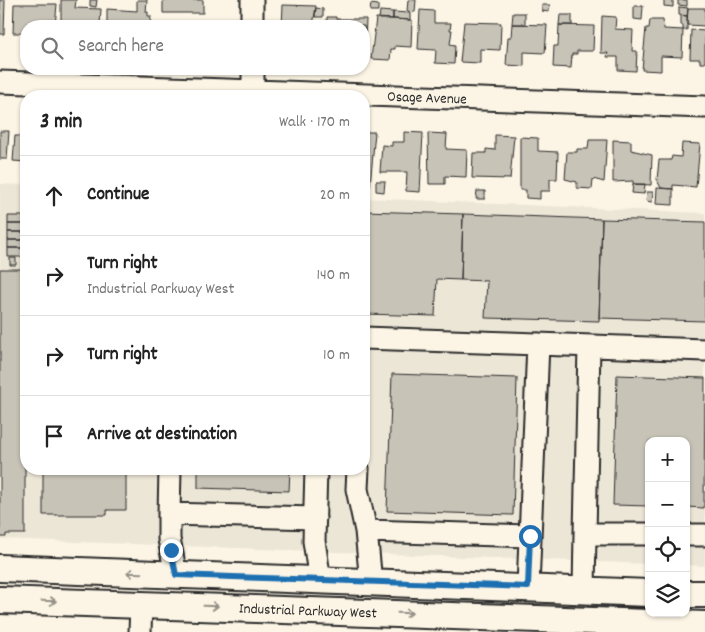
<!DOCTYPE html>
<meta charset="utf-8">
<style>
:root{--surface:#fff;--page:#f6f6f6;--text:#222;--muted:#767676;--line:#e0e0e0}
body{margin:0;font-family:Dekko,sans-serif;background:var(--page);color:var(--text)}
.controls{position:absolute;right:15px;bottom:15px;display:grid;overflow:hidden;border-radius:10px;box-shadow:0 1px 4px #0004}
.controls button{width:45px;height:45px;display:grid;place-items:center;padding:0;border:0;border-bottom:1px solid var(--line);background:var(--surface);color:var(--text);font:25px sans-serif}
.stop{position:absolute;width:15px;height:15px;margin:-11px;border:4px solid #1f6fb2;border-radius:50%;background:#fff}
.stop.end{background:#1f6fb2;border-color:#fff;box-shadow:0 1px 5px #0008}
.list{margin:0;padding:0;list-style:none}
h2{display:flex;justify-content:space-between;align-items:center;height:65px;margin:0;padding:0 20px;font-size:21px}
h2 small{font-size:16px;font-weight:400;color:var(--muted)}
.list li{display:grid;grid-template-columns:32px 1fr auto;gap:15px;align-items:center;box-sizing:border-box;height:80px;padding:0 20px;border-top:1px solid var(--line)}
.list b{display:block;font-size:19px;white-space:nowrap}
.list p{margin:0;font-size:16px;white-space:nowrap;color:var(--muted)}
.list em{font-size:16px;font-style:normal;color:var(--muted)}
.icon{flex:none;width:28px;height:28px;fill:none;stroke:currentColor;stroke-width:2;stroke-linecap:round;stroke-linejoin:round}
.map{position:relative;flex:none;width:705px;height:632px;overflow:hidden}
.search{position:absolute;background:var(--surface);box-shadow:0 1px 4px #0004;left:20px;top:20px;width:350px;height:55px;display:flex;align-items:center;gap:12px;box-sizing:border-box;padding:0 18px;border-radius:20px;color:var(--muted);font-size:19px}
.panel{position:absolute;background:var(--surface);box-shadow:0 1px 4px #0004;left:20px;top:90px;width:350px;height:385px;border-radius:20px}
.map>svg:first-child{display:block}
</style>
<div class="map">
<svg width="705" height="632" viewBox="0 0 705 632">
<rect width="100%" height="100%" fill="#fcf5e5"/>
<filter id="ink" filterUnits="userSpaceOnUse"><feTurbulence type="fractalNoise" baseFrequency=".02" numOctaves="2"/><feDisplacementMap in="SourceGraphic" scale="10" xChannelSelector="R" yChannelSelector="G"/><feConvolveMatrix kernelMatrix="1 2 1 2 8 2 1 2 1" color-interpolation-filters="sRGB"/></filter>
<g filter="url(#ink)">
<path fill="#ece6d7" d="M0,184L26,185V469H364V198L705,213V566L686,565V441H649V564L0,539Z"/>
<path fill="#c8c3b7" stroke="#2b2b2b" d="M0,0H5L4,34H0Z
M61,0H76L75,8L101,9L100,26H61Z
M90,0H97L96,7L90,6Z
M137,0H147L146,12H148V16H151L150,26H107V9L137,11Z
M163,0H203V13H163Z
M408,0H416L415,12L407,11Z
M664,0H673V7L664,6Z
M678,0H687V6L678,5Z
M14,4H57L55,26H26V33H13Z
M371,4L378,5V11H370Z
M283,5L316,6L313,26H282Z
M542,5H550L549,12L542,11Z
M634,6H643L642,20L634,19Z
M679,7L688,8L687,16L679,15Z
M316,8L323,9V17H315Z
M688,8H705V26L687,25Z
M420,10L434,11V23H451L450,30H452L450,44L455,45L454,64L435,63L436,50L418,49Z
M380,11L393,12V19H379Z
M393,12L410,13V20L393,19Z
M513,13H525V24H512Z
M560,15H572V25H559Z
M681,15L687,16V30H683V25H681Z
M602,16L616,17L615,29L633,30L632,51H637L636,71L618,70V57H607L608,53H601Z
M327,17H336V19H366L365,45L364,26H327Z
M376,18L412,20L411,47L395,46V49H391L390,60L371,59Z
M650,20H663L664,29L683,30L682,57L661,56V71L642,70L646,28H649Z
M194,21H216V26H173L174,23H194Z
M464,22L501,23L500,50L480,49V63L460,62Z
M512,24L547,25L545,53L524,52V66L506,65L508,37H511Z
M559,25L594,26L593,51H577V54H572L571,68L553,67L554,46H558Z
M691,30L705,31V63H700V59H690Z
M0,131H9L7,159H0Z
M364,132H375L370,186H364Z
M404,132L423,133L420,192L406,191L407,172H380L382,145L392,146V142H404Z
M428,133L447,134L446,149L467,150L466,177L445,176V184H429Z
M495,135L514,136L510,179L472,178L473,153H486V149L495,150Z
M15,136H26V162L13,161Z
M520,137L538,138V151L558,152L557,179H550V191H540V199L526,198V190H520Z
M589,140H607L604,182L593,179L592,189L577,188V182L565,179L567,152H577V149H588Z
M613,140L631,141V150L652,155L651,185L633,184V181L613,182Z
M682,143L700,144L696,187L673,185V189L661,188L657,180L659,160H671L672,156L681,157Z
M376,181H385L384,192L376,191Z
M633,184H645L644,194L632,193Z
M657,188L673,189V205L656,204Z
M477,191H485V199H476Z
M647,192H653L652,202L646,201Z
M364,211L463,214L461,280L437,279L435,316L364,314Z
M463,214L602,219L599,321L485,318L487,281L461,280Z
M8,216H24V224H8Z
M602,219L705,222V321L599,318Z
M8,224H24V232H8Z
M8,232H24V240H8Z
M8,240H24V248H8Z
M8,248H24V257H8Z
M10,258H16V265H10Z
M0,269H25V534H6V537H0Z
M392,374L517,378L513,515L387,511Z
M617,375L705,378L704,508L686,507V441H649V506L613,505Z
M43,469H126V510H107V515H43Z
M198,469H290L289,491L198,488Z"/>
<g fill="none" stroke-linecap="round" stroke-linejoin="round">
<defs>
<path id="minor" d="M252,0V26
M253,69V91
M0,82L705,107
M364,338L705,350
M316,469L314,541L320,581
M358,469L357,489L366,531L530,536
M169,514L170,469
M366,531L371,583
M585,534L589,346
M686,535H705
M176,575L169,539V514L315,518
M528,587L538,344
M584,590L585,534H649
M140,632L141,604"/>
<path id="major" d="M0,568L649,593
M686,594H705
M0,600L705,625"/>
</defs>
<use href="#minor" stroke="#2b2b2b" stroke-width="25"/>
<use href="#major" stroke="#2b2b2b" stroke-width="30"/>
<use href="#minor" stroke="#fcf5e5" stroke-width="21"/>
<use href="#major" stroke="#fcf5e5" stroke-width="26"/>
</g>
<defs><path id="oneway-shaft" d="M-6 0H5M1.5-3L5.5 0L1.5 3" fill="none" stroke-width="1.6" stroke-linecap="round" stroke-linejoin="round" transform="scale(1.25)"/></defs>
<g stroke="#949088">
<use href="#oneway-shaft" transform="translate(134 573) rotate(-178)"/>
<use href="#oneway-shaft" transform="translate(49 601) rotate(2)"/>
<use href="#oneway-shaft" transform="translate(211 606) rotate(2)"/>
<use href="#oneway-shaft" transform="translate(405 613) rotate(2)"/>
</g>
</g>
<g fill="none" stroke-linecap="round" stroke-linejoin="round" filter="url(#ink)">
<path stroke="#1f6fb2" stroke-width="6" d="M171,550L176,575L528,587L530,536"/>
</g>
<g text-anchor="middle" stroke-width="4" stroke-linejoin="round" paint-order="stroke">
<g font-size="15" fill="#2b2b2b" stroke="#fcf5e5">
<text transform="translate(427 97) rotate(2)" y="5">Osage Avenue</text>
<text transform="translate(308 610) rotate(2)" y="5">Industrial Parkway West</text>
</g>
</g>
</svg>
<div class="controls">
<button>+</button>
<button>−</button>
<button><svg class="icon" aria-label="locate" viewBox="0 0 24 24"><circle cx="12" cy="12" r="6"/><path d="M12 2v4M12 18v4M2 12h4M18 12h4"/></svg></button>
<button><svg class="icon" aria-label="layers" viewBox="0 0 24 24"><path d="M12 4l9 5-9 5-9-5zM3 14l9 5 9-5"/></svg></button>
</div>
<div class="stop" style="left:530px;top:536px"></div>
<div class="stop end" style="left:171px;top:550px"></div>
<div class="search"><svg class="icon" aria-label="search" viewBox="0 0 24 24"><circle cx="10" cy="10" r="6"/><path d="M15 15l6 6"/></svg>Search here</div>
<section class="panel">
<h2>3 min<small>Walk · 170 m</small></h2>
<ul class="list">
<li><svg class="icon" aria-label="ahead" viewBox="0 0 24 24"><path d="M12 20V5M6 11l6-6 6 6"/></svg><div><b>Continue</b></div><em>20 m</em></li>
<li><svg class="icon" aria-label="right" viewBox="0 0 24 24"><path d="M7 20v-9h11M14 6l5 5-5 5"/></svg><div><b>Turn right</b><p>Industrial Parkway West</p></div><em>140 m</em></li>
<li><svg class="icon" aria-label="right" viewBox="0 0 24 24"><path d="M7 20v-9h11M14 6l5 5-5 5"/></svg><div><b>Turn right</b></div><em>10 m</em></li>
<li><svg class="icon" aria-label="arrive" viewBox="0 0 24 24"><path d="M6 21V4h12l-3 4 3 4H6"/></svg><div><b>Arrive at destination</b></div></li>
</ul>
</section>
</div>
